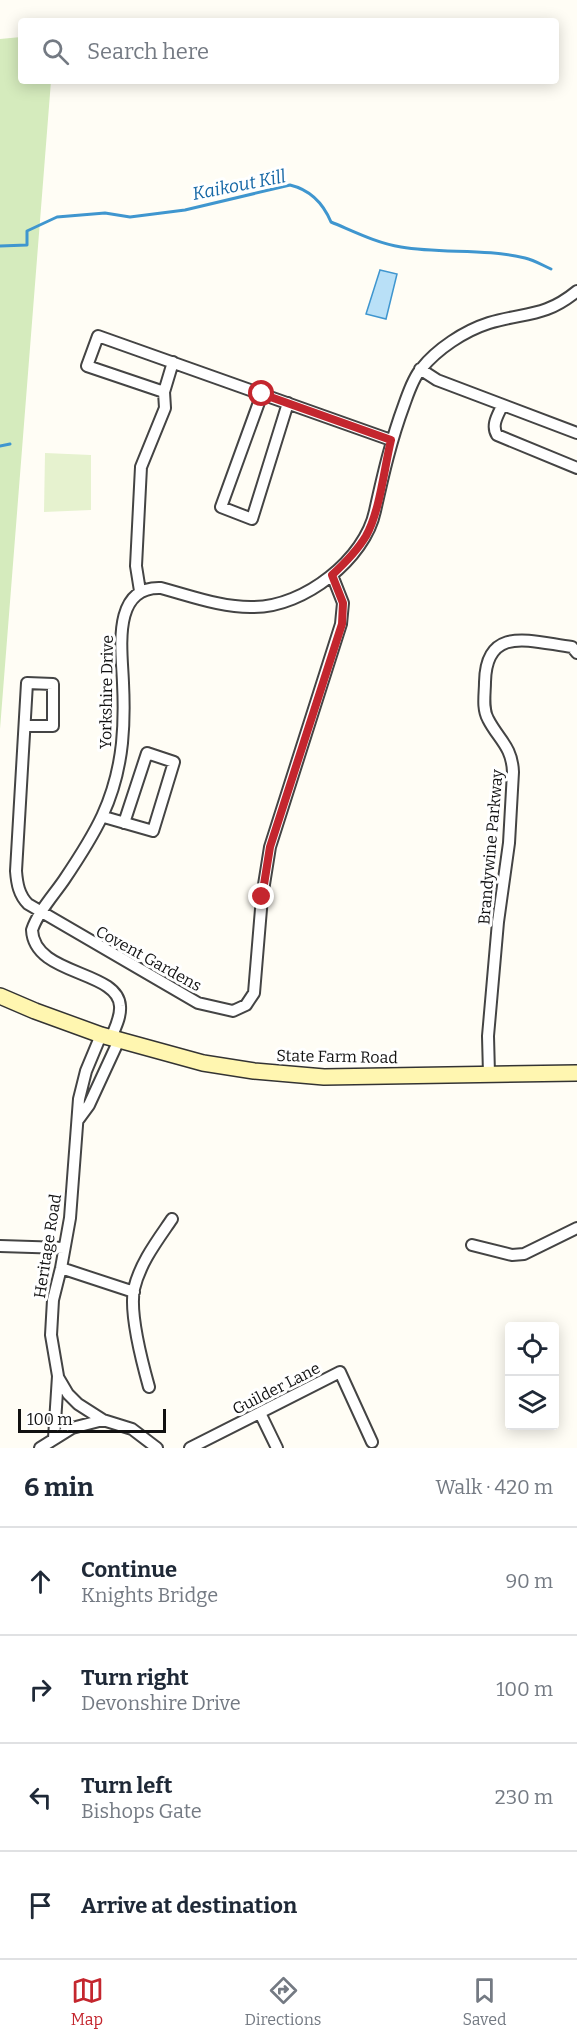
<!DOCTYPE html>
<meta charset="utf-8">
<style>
:root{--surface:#fff;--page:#f6f6f7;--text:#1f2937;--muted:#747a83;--line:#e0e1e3;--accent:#c4262e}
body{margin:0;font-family:Bitter,serif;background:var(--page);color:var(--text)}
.controls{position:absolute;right:18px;bottom:18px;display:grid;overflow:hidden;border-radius:6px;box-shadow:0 3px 15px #0003}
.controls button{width:54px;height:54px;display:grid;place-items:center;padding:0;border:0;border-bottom:2px solid var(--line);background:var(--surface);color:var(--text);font:30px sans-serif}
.scale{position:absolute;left:18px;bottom:15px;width:148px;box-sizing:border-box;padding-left:6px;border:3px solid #111;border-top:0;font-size:16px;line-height:21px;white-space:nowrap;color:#111;-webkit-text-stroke:4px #fff;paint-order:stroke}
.stop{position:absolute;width:18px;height:18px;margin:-14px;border:4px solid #c4262e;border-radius:50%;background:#fff}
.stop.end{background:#c4262e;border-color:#fff;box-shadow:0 2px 6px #0008}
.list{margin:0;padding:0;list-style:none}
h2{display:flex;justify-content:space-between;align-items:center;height:78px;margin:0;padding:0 24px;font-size:26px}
h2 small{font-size:20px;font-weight:400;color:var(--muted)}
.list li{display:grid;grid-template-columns:39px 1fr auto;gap:18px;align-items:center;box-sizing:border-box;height:108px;padding:0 24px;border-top:2px solid var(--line)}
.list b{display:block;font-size:22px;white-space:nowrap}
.list p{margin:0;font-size:20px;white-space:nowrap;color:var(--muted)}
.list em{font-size:20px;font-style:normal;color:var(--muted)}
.icon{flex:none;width:33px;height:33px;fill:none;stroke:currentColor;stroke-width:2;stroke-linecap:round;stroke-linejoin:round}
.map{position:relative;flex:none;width:577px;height:1448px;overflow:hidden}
.search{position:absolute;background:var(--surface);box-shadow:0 3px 15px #0003;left:18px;right:18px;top:18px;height:66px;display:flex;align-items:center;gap:15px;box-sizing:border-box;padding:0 21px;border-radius:6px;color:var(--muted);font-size:22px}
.sheet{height:510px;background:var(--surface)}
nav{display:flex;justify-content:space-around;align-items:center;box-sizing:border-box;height:84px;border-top:2px solid var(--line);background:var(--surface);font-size:16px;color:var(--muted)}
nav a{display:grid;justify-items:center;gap:3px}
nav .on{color:var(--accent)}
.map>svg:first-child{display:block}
</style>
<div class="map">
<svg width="577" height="1448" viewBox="0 0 577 1448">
<rect width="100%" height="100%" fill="#fffdf5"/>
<path fill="#d5ebbd" d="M21,37V81H51L0,729V39Z"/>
<path fill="#e6f2cf" d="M45,453L91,455V510L44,512Z"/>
<path fill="#b9e0f7" stroke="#3f96cf" stroke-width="1.5" d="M380,270L397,274L386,319L366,314Z"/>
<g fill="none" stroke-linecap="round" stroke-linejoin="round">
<path stroke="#3f96cf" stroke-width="3" d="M0,246L27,245V231L57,217L105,213L130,217L185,210L290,185C311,190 323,203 331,222C353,231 376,243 401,247C442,254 484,248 525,258C534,260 542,265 551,269
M0,446L10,444"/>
<defs>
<path id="minor" d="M173,362L164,392L87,366L98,336L391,440
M420,369L437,380L577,433
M262,394L221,507L252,519L288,403
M502,406C498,415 491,425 497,435L577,468
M140,591L136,566L141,467L165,408L164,392
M25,726H53V684L27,683L16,871C17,884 19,895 28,904L198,1003L233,1011L246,1005L254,993L262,897L270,847L341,624L343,603L332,575
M104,817L153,831L174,762L147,753L124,823
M111,1038C115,1028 121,1017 120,1006C118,970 34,976 32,930C38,912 53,896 64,880C95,834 116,800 122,743C124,723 124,703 123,683C122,651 111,586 161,588C191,596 223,608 254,607C304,607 365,559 375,511C383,475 391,440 404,405C408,394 413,378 421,369C437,349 464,331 489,323C525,312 544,318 577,291
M489,1074L488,1036L498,922L509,843L513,772C512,746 498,739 488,719C482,708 485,694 485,682C486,624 532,642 572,647L577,653
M78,1120L89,1105L119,1040
M472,1245L512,1255L524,1254L577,1228
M0,1246L64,1248
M61,1268L134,1292
M58,1377L68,1394L78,1404L103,1420L132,1429L157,1448
M149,1387C142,1362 129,1314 134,1289C140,1263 157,1241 172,1219
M260,1413L277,1448
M54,1438L58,1376L51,1335L53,1300L61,1268L70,1218L79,1099L86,1071L101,1035
M40,1448L72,1428L103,1420
M190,1448L340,1372L372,1442"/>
<path id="secondary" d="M0,996L35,1011L101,1035L203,1063L254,1071L324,1077L577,1073"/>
</defs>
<use href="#minor" stroke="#444" stroke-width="14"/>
<use href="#secondary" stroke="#333" stroke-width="18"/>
<use href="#minor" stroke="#fff" stroke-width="10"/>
<use href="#secondary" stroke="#fff6b0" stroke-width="15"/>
</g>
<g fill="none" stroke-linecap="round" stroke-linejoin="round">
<path stroke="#c4262e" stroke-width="8" d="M262,394L391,440C384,469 380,511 366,536C357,551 345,563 332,575L343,603L342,624L270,847L262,897"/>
</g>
<g text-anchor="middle" stroke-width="6" stroke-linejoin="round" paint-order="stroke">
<g font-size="16" fill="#111" stroke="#fff">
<text transform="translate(106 692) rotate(-89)" y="6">Yorkshire Drive</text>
<text transform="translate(490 847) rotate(-85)" y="6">Brandywine Parkway</text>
<text transform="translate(149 958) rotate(29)" y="6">Covent Gardens</text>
<text transform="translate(337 1056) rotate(1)" y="6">State Farm Road</text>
<text transform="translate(47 1246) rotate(-81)" y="6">Heritage Road</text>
<text transform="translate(276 1388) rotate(-27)" y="6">Guilder Lane</text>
</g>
<g font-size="18" font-style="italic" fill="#1768a6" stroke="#fff">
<text transform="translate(239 185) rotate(-11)" y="6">Kaikout Kill</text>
</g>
</g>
</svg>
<div class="controls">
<button><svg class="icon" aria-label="locate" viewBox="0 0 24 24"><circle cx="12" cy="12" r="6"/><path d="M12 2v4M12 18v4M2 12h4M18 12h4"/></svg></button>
<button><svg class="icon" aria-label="layers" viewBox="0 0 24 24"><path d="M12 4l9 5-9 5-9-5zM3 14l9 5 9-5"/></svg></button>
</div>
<div class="scale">100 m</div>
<div class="stop" style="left:262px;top:394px"></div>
<div class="stop end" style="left:262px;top:897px"></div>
<div class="search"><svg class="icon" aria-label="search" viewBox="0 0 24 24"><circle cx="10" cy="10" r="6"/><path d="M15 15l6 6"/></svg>Search here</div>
</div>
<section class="sheet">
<h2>6 min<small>Walk · 420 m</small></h2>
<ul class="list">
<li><svg class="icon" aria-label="ahead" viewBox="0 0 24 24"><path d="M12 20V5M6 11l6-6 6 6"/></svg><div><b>Continue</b><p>Knights Bridge</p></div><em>90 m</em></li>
<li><svg class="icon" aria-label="right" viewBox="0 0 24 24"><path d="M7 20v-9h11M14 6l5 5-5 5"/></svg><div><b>Turn right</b><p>Devonshire Drive</p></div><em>100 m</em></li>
<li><svg class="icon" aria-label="left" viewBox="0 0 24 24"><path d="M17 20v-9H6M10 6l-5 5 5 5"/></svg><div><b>Turn left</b><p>Bishops Gate</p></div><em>230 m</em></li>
<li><svg class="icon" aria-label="arrive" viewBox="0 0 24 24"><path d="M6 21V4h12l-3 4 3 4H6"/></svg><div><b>Arrive at destination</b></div></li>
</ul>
</section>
<nav>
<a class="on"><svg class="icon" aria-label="map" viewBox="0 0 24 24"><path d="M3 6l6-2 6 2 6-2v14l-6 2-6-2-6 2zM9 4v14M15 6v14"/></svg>Map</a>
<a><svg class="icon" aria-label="directions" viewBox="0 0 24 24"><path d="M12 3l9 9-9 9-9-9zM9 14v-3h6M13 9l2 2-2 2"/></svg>Directions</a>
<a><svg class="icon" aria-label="saved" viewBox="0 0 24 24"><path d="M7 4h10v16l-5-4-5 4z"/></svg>Saved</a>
</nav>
